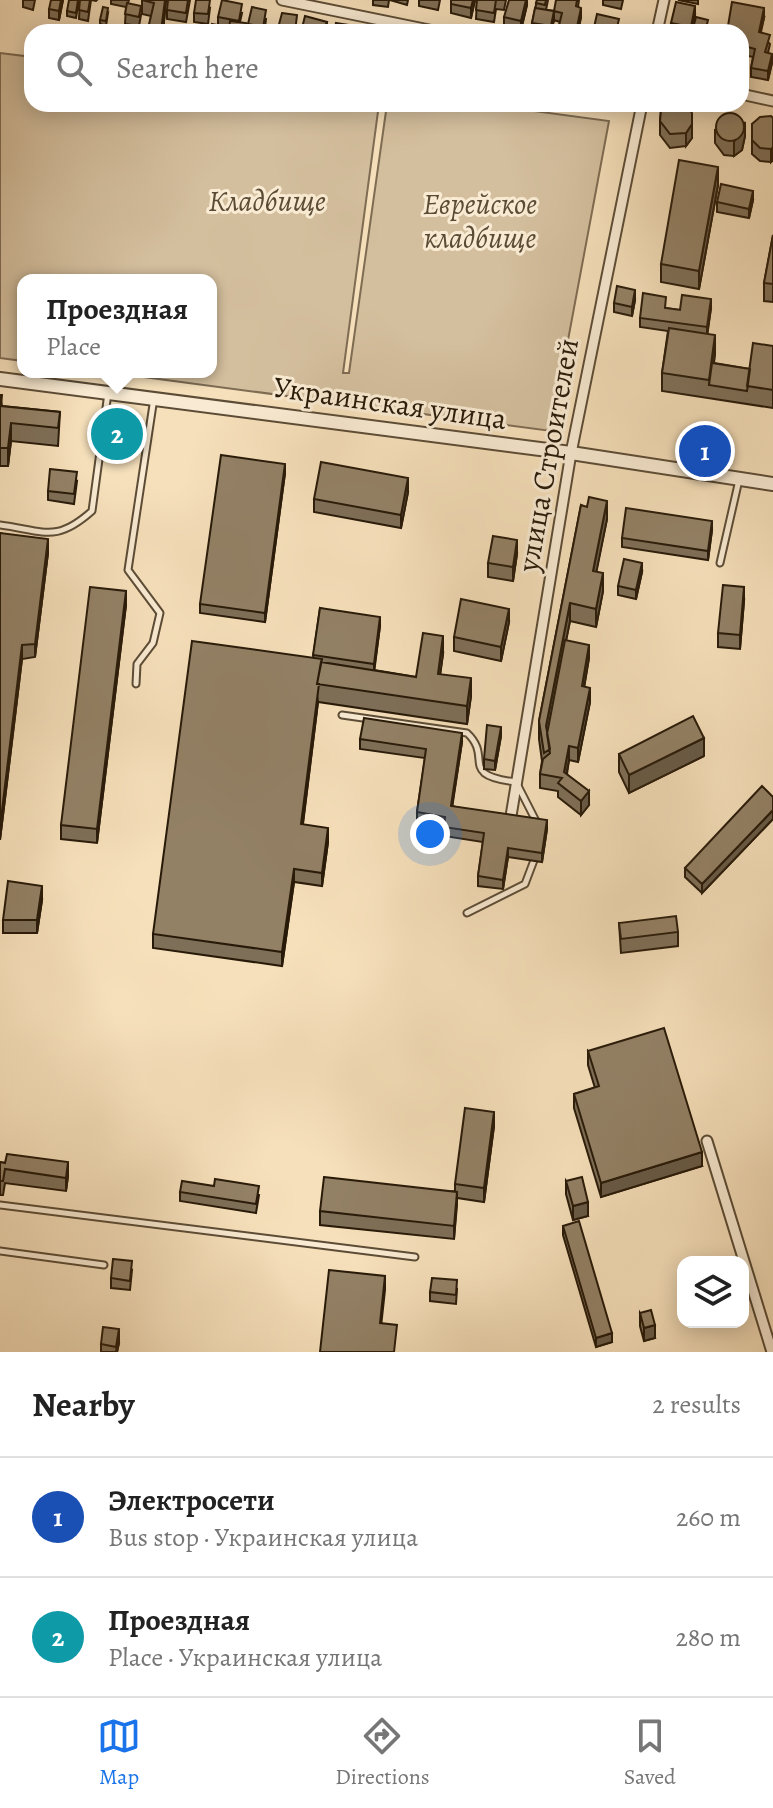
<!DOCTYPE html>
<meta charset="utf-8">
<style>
:root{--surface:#fff;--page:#f6f6f6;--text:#222;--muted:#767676;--line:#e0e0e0;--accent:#1a73e8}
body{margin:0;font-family:Alegreya,serif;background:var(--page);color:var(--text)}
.controls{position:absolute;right:24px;bottom:24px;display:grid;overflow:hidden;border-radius:16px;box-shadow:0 4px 20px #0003}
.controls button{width:72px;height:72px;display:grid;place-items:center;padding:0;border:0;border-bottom:2px solid var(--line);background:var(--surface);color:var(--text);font:40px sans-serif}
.you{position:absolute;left:430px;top:834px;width:28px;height:28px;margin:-20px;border:6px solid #fff;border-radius:50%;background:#1a73e8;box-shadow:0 0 0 12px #1a73e833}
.badge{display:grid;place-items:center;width:52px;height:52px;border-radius:50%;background:var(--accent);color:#fff;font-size:26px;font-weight:700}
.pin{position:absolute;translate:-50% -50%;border:4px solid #fff;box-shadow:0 2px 8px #0006}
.popup{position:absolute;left:17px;top:274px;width:200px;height:104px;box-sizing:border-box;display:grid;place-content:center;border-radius:16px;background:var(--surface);filter:drop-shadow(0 2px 6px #0005);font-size:26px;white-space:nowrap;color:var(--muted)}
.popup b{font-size:30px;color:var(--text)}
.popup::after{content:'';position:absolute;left:50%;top:100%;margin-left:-16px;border:16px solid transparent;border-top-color:var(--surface)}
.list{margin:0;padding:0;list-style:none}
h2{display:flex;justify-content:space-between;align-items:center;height:104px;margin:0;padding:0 32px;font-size:34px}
h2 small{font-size:26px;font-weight:400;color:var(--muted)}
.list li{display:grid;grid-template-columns:52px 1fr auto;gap:24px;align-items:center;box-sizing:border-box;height:120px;padding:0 32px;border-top:2px solid var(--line)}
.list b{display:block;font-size:30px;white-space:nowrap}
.list p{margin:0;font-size:26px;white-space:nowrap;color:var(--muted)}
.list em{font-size:26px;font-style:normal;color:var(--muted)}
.icon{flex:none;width:44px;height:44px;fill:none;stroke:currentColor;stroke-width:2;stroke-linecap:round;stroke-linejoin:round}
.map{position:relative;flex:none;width:773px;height:1352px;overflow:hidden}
.search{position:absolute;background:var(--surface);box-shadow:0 4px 20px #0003;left:24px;right:24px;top:24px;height:88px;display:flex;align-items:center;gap:20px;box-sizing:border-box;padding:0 28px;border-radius:24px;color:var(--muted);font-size:30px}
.sheet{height:344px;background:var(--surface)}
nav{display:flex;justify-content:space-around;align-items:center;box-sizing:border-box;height:112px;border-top:2px solid var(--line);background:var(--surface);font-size:22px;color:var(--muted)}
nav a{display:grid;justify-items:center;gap:4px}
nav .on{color:var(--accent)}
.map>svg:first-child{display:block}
</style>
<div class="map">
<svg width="773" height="1352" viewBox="0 0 773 1352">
<rect width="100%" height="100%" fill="#f6e0bb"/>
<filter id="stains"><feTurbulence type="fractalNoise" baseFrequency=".0025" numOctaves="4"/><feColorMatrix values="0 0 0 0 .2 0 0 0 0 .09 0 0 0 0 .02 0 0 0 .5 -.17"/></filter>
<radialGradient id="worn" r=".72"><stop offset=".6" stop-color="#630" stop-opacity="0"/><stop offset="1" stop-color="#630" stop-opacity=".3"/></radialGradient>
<path fill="#d3be9d" stroke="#7e6c53" stroke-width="2" d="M0,53L32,57V104H379L343,373H349L387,104H481L609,121L551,431L106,372H211V280H23V361L0,358Z"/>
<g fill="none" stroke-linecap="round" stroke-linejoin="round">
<defs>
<path id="service" d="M0,525C45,531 56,543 92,511L108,393
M720,563L739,480
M136,684L137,664L153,643L160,613L128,570L154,398
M342,715L467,733C494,758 457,775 516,782L538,825
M467,913L525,884L536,855
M0,1205L415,1257
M0,1251L104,1265"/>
<path id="minor" d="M282,0L439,32
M657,32L664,0
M741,94L773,101
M511,816L571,453L642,104
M707,1141L772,1352"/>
<path id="tertiary" d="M0,379L571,453L773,484"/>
</defs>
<use href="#service" stroke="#5c4c36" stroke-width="9"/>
<use href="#minor" stroke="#5c4c36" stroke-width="13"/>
<use href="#tertiary" stroke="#5c4c36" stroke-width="16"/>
<use href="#service" stroke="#f9ebd3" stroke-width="5"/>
<use href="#minor" stroke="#f9ebd3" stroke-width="9"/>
<use href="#tertiary" stroke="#f9ebd3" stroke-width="12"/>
</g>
<path fill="#7e6f58" stroke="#281a09" stroke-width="2" d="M23,0H35L33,10L23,7Z
M63,0L59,20L49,18V9Z
M79,0L76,18L67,16V11Z
M80,0H97L96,1L91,0L88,21L79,19Z
M111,0H129L128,3L141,15L139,26L125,24L126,7L111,4Z
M142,0H166L163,32H148L151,16L142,14Z
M190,0L186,22L167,19V10Z
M373,0H389L388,7L373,5Z
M390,0H408L407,5Z
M419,0H440L438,10L419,6Z
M475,0L471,18L451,13V4Z
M477,0H506L504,10L496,9L494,22L476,19Z
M527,0V5L521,30L504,26V17Z
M537,0H548L546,10L554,11L579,0L578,7L581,17L578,32H558L560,22L554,20L551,32H532V23Z
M603,0H623L621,9L603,5Z
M678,0H698V4Z
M210,8L208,24L194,22V13Z
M108,13L106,26L100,24V20Z
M242,13L240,22L246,32H229V28L223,27V32H210L218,25V17Z
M695,15L692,32H669H671V23Z
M764,18L760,33L770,44L768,53L772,63L768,80L751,77V68L753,57L744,55L741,70V32Z
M266,19L265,28L271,32H248V24Z
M582,104H608L606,110Z
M661,110L692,138L686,146L670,148L660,135V121Z
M773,118V160L771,162L760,161L752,154V124Z
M715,130L745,136L742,150L734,156L724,155L715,143Z
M718,185L699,289L661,282V264Z
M753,200L749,218L717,212V202Z
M773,235V302L764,301V283Z
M635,300L632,316L614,312V303Z
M666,308L680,310L711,308L707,334L715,353L714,363L750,369L773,346V408L662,391V373L668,331L640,327V318Z
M0,395L2,406L60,412L58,446L11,441L8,466H0Z
M125,431L124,440L109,437V433Z
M285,473L265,622L200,613V604Z
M77,481L74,504L48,500V491Z
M408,492L401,528L314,512V499Z
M581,505L607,519L596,572L603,591L596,627L570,621L566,640L589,658L584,687L590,702L578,762L569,760L567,774L589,805L581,815L558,797V791L540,788V774L542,761L539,739V721Z
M712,530L708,560L622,547V538Z
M0,533L48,553L35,657L22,659L0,840Z
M517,554L513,581L488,577V563Z
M642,572L636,599L618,595V586Z
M744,601L740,649L718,647V633Z
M126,605L97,843L61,839V825Z
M320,608L380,626L374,670L416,677L443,654L440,674L471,696L467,724L318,702L303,824L328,842L322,886L294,882L282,966L153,948V934L313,658Z
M509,622L501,661L454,651V637Z
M501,736L495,770L484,769V759Z
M360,739L462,742L452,806L547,829L542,862L508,857L503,889L478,886V876L483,842L444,836V826L417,822V812L425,758L360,749Z
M619,754L704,756L629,793L619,772Z
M773,797V819L702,893L685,877V868Z
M42,900L37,933H3V920Z
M619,923L678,932V946L621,953Z
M588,1051L702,1166L601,1197L574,1108V1094L595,1088L588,1065Z
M494,1126L484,1202L457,1198L454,1239L320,1225V1211L455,1191V1184Z
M0,1162L68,1176L66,1191L5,1183L3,1195H0Z
M566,1181L588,1216L573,1220L566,1194Z
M214,1186L259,1195L256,1213L180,1201V1192Z
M563,1226L612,1342L596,1347L563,1235Z
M132,1270L130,1290L111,1288V1278Z
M457,1289L456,1304L430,1301V1292Z
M640,1313L655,1338L644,1341L640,1326Z
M119,1343L117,1352H101V1344Z"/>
<path fill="#675a47" stroke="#281a09" stroke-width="2" d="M61,0H63L59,20V11Z
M165,0H166L163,32H161Z
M473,0H475L471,18V8Z
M526,0L527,5L521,30V21Z
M695,6V15L691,32V27Z
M581,8V17L578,32H576Z
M764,8V18L759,41V32Z
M554,11V20L551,32V26Z
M327,22V32H322Z
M772,54V63L768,80V71Z
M745,122V136L742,150L734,156V142Z
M692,124V138L686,146V133Z
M773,147V160L771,162V149Z
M718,167V185L699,289V271Z
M753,191V200L749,218V209Z
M635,290V300L632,316V307Z
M711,299V308L707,337V327Z
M715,335V353L711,385H709Z
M11,423V441L8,466V448Z
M285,464V473L265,622V613Z
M408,478V492L401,528V515Z
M607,501V519L593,589V571Z
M712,521V530L708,560V551Z
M48,539V553L35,657V644Z
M517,540V554L513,581V567Z
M642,563V572L636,599V590Z
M603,573V591L596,627V609Z
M744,587V601L740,649V635Z
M126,591V605L97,843V829Z
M570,603V621L546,743V726Z
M509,609V622L501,661V647Z
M380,617V626L374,673V664Z
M443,636V654L438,691V674Z
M22,645V659L0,840V827Z
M589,645V658L582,700V686Z
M471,678V696L467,724V706Z
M590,688V702L578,762V748Z
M317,695L318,702L301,838V824Z
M501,727V736L495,770V761Z
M462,733V742L451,815V806Z
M704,738V756L629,793V775Z
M569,746V760L564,786V772Z
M589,791V805L581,815V801Z
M773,810V819L702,893V884Z
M547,820V829L542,862V853Z
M328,828V842L322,886V873Z
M508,848V857L503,889V880Z
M294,869V882L282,966V952Z
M42,886V900L37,933V920Z
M494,1112V1126L484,1202V1188Z
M702,1152V1166L601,1197V1183Z
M68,1162V1176L66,1191V1178Z
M457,1192V1205L454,1239V1226Z
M588,1202V1216L573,1220V1206Z
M385,1276V1290L380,1336V1323Z
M655,1325V1338L644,1341V1328Z
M119,1329V1343L117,1352H116Z
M612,1333V1342L596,1347V1338Z"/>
<path fill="#938166" stroke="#281a09" stroke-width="2" d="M51,0H61L59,11L49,9Z
M69,0H78L76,13L67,11Z
M80,0H90L88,12L79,10Z
M142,0H165L161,31L148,29L154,3Z
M168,0H188L186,13L167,10Z
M196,0H210L208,14L194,13Z
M222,0L242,4L239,21L218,17Z
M451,0H473L471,8L451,4Z
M477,0H496L494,13L476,10Z
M509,0H526L521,21L504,17Z
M537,0H546L545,5L536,3Z
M556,0H577L576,6L581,8L576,32L558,30L562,13L554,11L551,26L532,23L535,8L554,11Z
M676,2L695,6L691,27L671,23Z
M732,2L764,8L759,32L770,35L765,52L772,54L768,71L751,68L755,49L744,46L741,61V32H727Z
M127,3L141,6L139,17L125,14Z
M103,7L108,8L106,21L100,20Z
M252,7L266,10L263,28H271L270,32H257L258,26L248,24Z
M282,13L297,15L295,32H277Z
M597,14L619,19L616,32H593Z
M305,16L327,22L322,32H301Z
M696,17L708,20L705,32H692Z
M230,21L246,23L245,32H234L235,29L229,28Z
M336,23L356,26L355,32H334Z
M212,24L223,26L222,32H210Z
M671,104H685L692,113V124L686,133L670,134L660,121L661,110Z
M716 127a14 14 0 1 1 28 0a14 14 0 1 1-28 0Z
M771,116L773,118V147L771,149L760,148L752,140V124L760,117Z
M679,160L718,167L699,271L661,264Z
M721,184L753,191L749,209L717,202Z
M773,235V284L764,283Z
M617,286L635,290L632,307L614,303Z
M643,293L666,297L665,308L680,310L682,295L711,299L707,327L640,318Z
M669,328L715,335L709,380L662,373Z
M753,343L773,346V390L747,386Z
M712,363L750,369L747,391L709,385Z
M0,395H2L1,406L60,412L58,428L11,423L8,448H0Z
M110,423L125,426L124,435L109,433Z
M221,455L285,464L265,613L200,604Z
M321,462L408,478L401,515L314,499Z
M50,469L77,472L74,494L48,491Z
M589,497L607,501L593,571L603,573L596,609L570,603L546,726L550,749L544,753L539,721L581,505L587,507Z
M626,508L712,521L708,551L622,538Z
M0,533L48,539L35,644L22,645L0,827Z
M493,536L517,540L513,567L488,563Z
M624,559L642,563L636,590L618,586Z
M723,585L744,587L740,635L718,633Z
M90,587L126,591L97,829L61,825Z
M461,599L509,609L501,647L454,637Z
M320,608L380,617L374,664L313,655Z
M423,633L443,636L438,674L471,678L467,706L317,684L321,662L416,677Z
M565,640L589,645L582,686L590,688L578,748L569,746L564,772L589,791L581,801L558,783L562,778L540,774L543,759L550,753L547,734Z
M192,641L322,659L317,684H319L301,824L328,828L322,873L294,869L282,952L153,934Z
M693,716L704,738L629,775L619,754Z
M364,718L462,733L451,806L547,820L542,853L508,848L503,880L478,876L484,833L444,827L445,817L417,812L426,749L360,739Z
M487,725L501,727L495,761L484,759Z
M762,786L773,797V810L702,884L685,868Z
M8,881L42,886L37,920H3Z
M676,916L678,932L621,939L619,923Z
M664,1028L702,1152L601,1183L574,1094L599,1086L588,1051Z
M465,1108L494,1112L484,1188L455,1184Z
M7,1154L68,1162L66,1178L5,1169L3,1181H0V1162L5,1163Z
M324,1177L457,1192L454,1226L320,1211Z
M582,1177L588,1202L573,1206L566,1181Z
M215,1179L259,1186L256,1204L180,1192L182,1181L214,1186Z
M579,1221L612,1333L596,1338L563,1226Z
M113,1259L132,1261L130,1281L111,1278Z
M329,1270L385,1276L380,1323L397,1325L394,1352H320Z
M432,1278L457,1280L456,1295L430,1292Z
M651,1310L655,1325L644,1328L640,1313Z
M103,1327L119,1329L116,1347L101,1344Z"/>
<g text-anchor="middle" stroke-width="6" stroke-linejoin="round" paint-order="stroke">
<g font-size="30" font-style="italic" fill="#5b4b35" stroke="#f9ebd3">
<text x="267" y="211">Кладбище</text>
<text x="480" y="214">Еврейское<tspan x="480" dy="34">кладбище</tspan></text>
</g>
<g font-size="30" fill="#281a09" stroke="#f9ebd3">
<text transform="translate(390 403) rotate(8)" y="10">Украинская улица</text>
<text transform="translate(548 455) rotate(-80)" y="10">улица Строителей</text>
</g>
</g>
<rect width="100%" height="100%" filter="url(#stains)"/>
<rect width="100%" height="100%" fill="url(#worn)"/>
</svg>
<div class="controls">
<button><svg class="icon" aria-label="layers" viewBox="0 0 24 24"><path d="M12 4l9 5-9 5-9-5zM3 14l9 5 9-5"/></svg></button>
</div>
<div class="you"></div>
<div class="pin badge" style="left:705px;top:451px;background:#1a4fb4">1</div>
<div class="pin badge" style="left:117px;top:434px;background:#0f9aa8">2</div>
<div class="popup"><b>Проездная</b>Place</div>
<div class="search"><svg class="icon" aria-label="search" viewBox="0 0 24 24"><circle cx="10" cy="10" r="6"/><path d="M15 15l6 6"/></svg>Search here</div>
</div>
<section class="sheet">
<h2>Nearby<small>2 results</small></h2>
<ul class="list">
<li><span class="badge" style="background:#1a4fb4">1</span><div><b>Электросети</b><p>Bus stop · Украинская улица</p></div><em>260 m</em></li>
<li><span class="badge" style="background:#0f9aa8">2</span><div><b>Проездная</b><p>Place · Украинская улица</p></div><em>280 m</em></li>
</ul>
</section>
<nav>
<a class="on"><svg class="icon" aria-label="map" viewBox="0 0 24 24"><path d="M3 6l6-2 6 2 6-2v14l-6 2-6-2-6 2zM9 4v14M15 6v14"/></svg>Map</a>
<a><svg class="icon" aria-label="directions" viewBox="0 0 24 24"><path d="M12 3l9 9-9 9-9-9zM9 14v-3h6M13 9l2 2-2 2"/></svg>Directions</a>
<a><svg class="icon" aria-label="saved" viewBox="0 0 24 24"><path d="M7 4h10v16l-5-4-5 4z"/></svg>Saved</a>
</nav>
